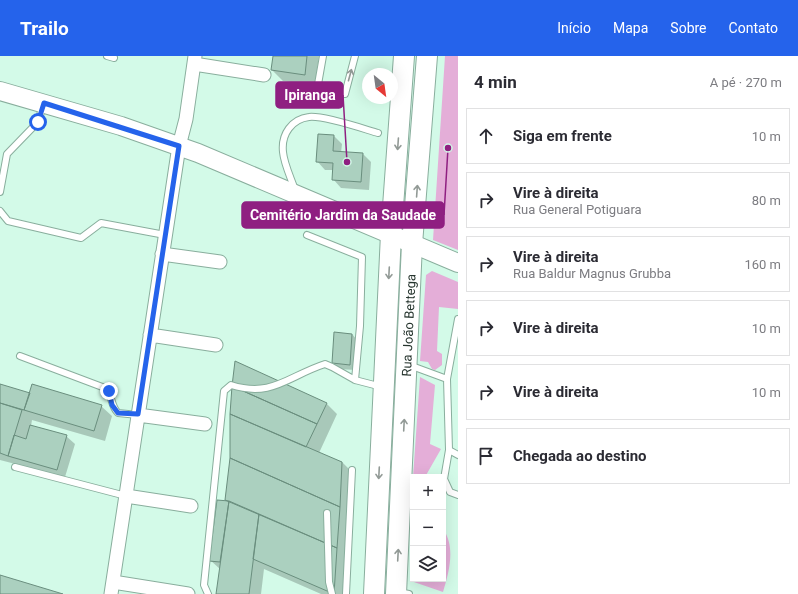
<!DOCTYPE html>
<html lang="pt">
<meta charset="utf-8">
<style>
:root{--surface:#fff;--page:#f7f7f7;--text:#2b2b33;--muted:#7c7c81;--line:#e1e1e2;--accent:#2563eb}
body{margin:0;font-family:Roboto,sans-serif;background:var(--page);color:var(--text)}
.controls{position:absolute;right:12px;bottom:12px;display:grid;overflow:hidden;border-radius:0px;box-shadow:0 4px 16px #0002}
.controls button{width:36px;height:36px;display:grid;place-items:center;padding:0;border:0;border-bottom:1px solid var(--line);background:var(--surface);color:var(--text);font:20px sans-serif}
.compass{position:absolute;left:362px;top:12px;width:36px;height:36px;border-radius:50%;background:var(--surface);box-shadow:0 4px 16px #0002;rotate:151deg}
.stop{position:absolute;width:12px;height:12px;margin:-9px;border:3px solid #2563eb;border-radius:50%;background:#fff}
.stop.end{background:#2563eb;border-color:#fff;box-shadow:0 1px 4px #0008}
.list{margin:0;padding:0;list-style:none}
h2{display:flex;justify-content:space-between;align-items:center;height:52px;margin:0;padding:0 16px;font-size:17px}
h2 small{font-size:13px;font-weight:400;color:var(--muted)}
.list li{display:grid;grid-template-columns:26px 1fr auto;gap:12px;align-items:center;box-sizing:border-box;height:56px;margin:0 8px 8px;padding:0 8px;border:1px solid var(--line);border-radius:0px}
.list b{display:block;font-size:15px;white-space:nowrap}
.list p{margin:0;font-size:13px;white-space:nowrap;color:var(--muted)}
.list em{font-size:13px;font-style:normal;color:var(--muted)}
.icon{flex:none;width:22px;height:22px;fill:none;stroke:currentColor;stroke-width:2;stroke-linecap:round;stroke-linejoin:round}
.map{position:relative;flex:none;width:458px;height:538px;overflow:hidden}
header{display:flex;align-items:center;gap:24px;box-sizing:border-box;height:56px;padding:0 20px;background:var(--accent);color:#fff}
header strong{font-size:19px}
nav{display:flex;gap:22px;margin-inline-start:auto;font-size:14px}
main{display:flex}
aside{flex:1;background:var(--surface)}
.map>svg:first-child{display:block}
</style>
<header>
<strong>Trailo</strong>
<nav><a>Início</a><a>Mapa</a><a>Sobre</a><a>Contato</a></nav>
</header>
<main>
<div class="map">
<svg width="458" height="538" viewBox="0 0 458 538">
<rect width="100%" height="100%" fill="#d3fae8"/>
<path fill="#e4aed8" d="M445,0H458V194L433,184Z
M432,215L458,226V253L439,251L437,295L442,298V309L435,314L432,313L428,306L420,305L426,219Z
M420,321L435,329L430,388L441,393L425,421H413Z
M413,432V523H443V473C456,491 449,516 443,536L411,525Z"/>
<path fill="#0003" d="M274,0H319L315,29L283,25L272,14Z
M334,80L342,88L341,97L363,98L371,106L369,134L341,132L333,123V114H325L317,105Z
M335,277L352,278L357,284L356,314L338,313L333,307Z
M0,329L30,338L101,350L112,360L105,385L32,364L31,370L66,380L75,388L65,421L0,404Z
M327,348L337,358L319,397L342,406L353,417L345,538H321L264,513L261,538H217L220,513L210,504L228,446Z"/>
<path fill="#abd0bf" stroke="#6a8e7e" d="M273,0H307L305,19L271,14Z
M318,78L334,79L333,95L363,97L361,126L332,124L333,107L316,106Z
M334,276L352,278L350,309L332,307Z
M235,305L327,347L317,368L232,330Z
M0,328L30,337L24,354L0,347Z
M32,328L102,349L94,375L24,354Z
M232,330L317,368L306,391L230,358Z
M0,347L22,354L8,400L0,397Z
M230,358L342,406L340,451L230,402Z
M30,369L67,379L57,414L8,400L14,379L26,383Z
M230,402L340,451L337,492L225,444Z
M217,444L229,445L220,506L209,505Z
M229,445L259,458L249,538H216Z
M259,458L337,492L334,538L253,503Z
M0,519L63,538H0Z"/>
<g fill="none" stroke-linecap="round" stroke-linejoin="round">
<defs>
<path id="lane" d="M107,0L114,2
M323,0L317,34L345,38L355,0
M295,134C291,122 284,108 283,96C281,78 292,63 309,61C323,59 364,73 378,77
M0,136L7,98L38,66L43,49
M0,155L8,165L81,182L101,167L165,179
M307,179L362,201L360,270L355,324L382,331
M458,263L447,323L449,394L458,399
M20,300L105,332C113,339 110,349 118,357L138,359
M409,309L447,323
M449,394L444,423L450,436L458,439
M15,411L126,440
M327,457L329,526L332,538
M398,536L409,538
M208,538L204,529L224,335L231,329C272,342 288,320 325,308L332,311L355,324
M346,538L352,414"/>
<path id="street" d="M194,8L264,19
M162,198L220,206
M150,279L216,289
M138,359L205,368
M126,440L191,450
M113,526L188,538
M111,538L179,90L186,63L195,0"/>
<path id="secondary" d="M0,35L121,70L198,97L458,207"/>
<g id="primary">
<path d="M374,538L391,178L404,0"/>
<path id="s1" d="M396,538L412,188L427,0"/>
</g>
</defs>
<use href="#lane" stroke="#89ae9d" stroke-width="8"/>
<use href="#street" stroke="#89ae9d" stroke-width="15"/>
<use href="#secondary" stroke="#89ae9d" stroke-width="20"/>
<use href="#primary" stroke="#89ae9d" stroke-width="22"/>
<use href="#lane" stroke="#fff" stroke-width="6"/>
<use href="#street" stroke="#fff" stroke-width="13"/>
<use href="#secondary" stroke="#fff" stroke-width="18"/>
<use href="#primary" stroke="#fff" stroke-width="20"/>
</g>
<defs><path id="oneway-shaft" d="M-6 0H5M1.5-3L5.5 0L1.5 3" fill="none" stroke-width="1.6" stroke-linecap="round" stroke-linejoin="round"/></defs>
<g stroke="#929a96">
<use href="#oneway-shaft" transform="translate(350 19) rotate(-75)"/>
<use href="#oneway-shaft" transform="translate(398 88) rotate(94)"/>
<use href="#oneway-shaft" transform="translate(417 135) rotate(-86)"/>
<use href="#oneway-shaft" transform="translate(389 217) rotate(93)"/>
<use href="#oneway-shaft" transform="translate(404 369) rotate(-87)"/>
<use href="#oneway-shaft" transform="translate(379 417) rotate(93)"/>
<use href="#oneway-shaft" transform="translate(398 499) rotate(-87)"/>
</g>
<g fill="none" stroke-linecap="round" stroke-linejoin="round">
<path stroke="#2563eb" stroke-width="5" d="M38,66L44,47L179,90L138,358L118,357L112,349L109,335"/>
</g>
<g text-anchor="middle" stroke-width="3.5" stroke-linejoin="round" paint-order="stroke">
<g font-size="13" fill="#26352e" stroke="#d3fae8">
<text dy="5" stroke="none"><textPath href="#s1" startOffset="269">Rua João Bettega</textPath></text>
</g>
</g>
<path fill="none" stroke="#8f1f81" stroke-width="1.5" d="M347 106L343 39M448 92L444 159"/>
<g fill="#8f1f81" stroke="#d3fae8" stroke-width="1.5">
<circle cx="347" cy="106" r="4"/>
<circle cx="448" cy="92" r="4"/>
</g>
<g fill="#8f1f81" stroke="#8f1f81" stroke-width="1.5">
<rect x="276" y="26" width="67" height="26" rx="4"/>
<rect x="242" y="146" width="202" height="26" rx="4"/>
</g>
<g font-size="14" text-anchor="middle" font-weight="bold" fill="#fff">
<text x="310" y="44">Ipiranga</text>
<text x="343" y="164">Cemitério Jardim da Saudade</text>
</g>
</svg>
<div class="controls">
<button>+</button>
<button>−</button>
<button><svg class="icon" aria-label="layers" viewBox="0 0 24 24"><path d="M12 4l9 5-9 5-9-5zM3 14l9 5 9-5"/></svg></button>
</div>
<svg class="compass" viewBox="-18 -18 36 36"><path d="M0-13l5 13h-10z" fill="#e53935"/><path d="M0 13l5-13h-10z" fill="#7c7c81"/></svg>
<div class="stop" style="left:38px;top:66px"></div>
<div class="stop end" style="left:109px;top:335px"></div>
</div>
<aside>
<h2>4 min<small>A pé · 270 m</small></h2>
<ul class="list">
<li><svg class="icon" aria-label="ahead" viewBox="0 0 24 24"><path d="M12 20V5M6 11l6-6 6 6"/></svg><div><b>Siga em frente</b></div><em>10 m</em></li>
<li><svg class="icon" aria-label="right" viewBox="0 0 24 24"><path d="M7 20v-9h11M14 6l5 5-5 5"/></svg><div><b>Vire à direita</b><p>Rua General Potiguara</p></div><em>80 m</em></li>
<li><svg class="icon" aria-label="right" viewBox="0 0 24 24"><path d="M7 20v-9h11M14 6l5 5-5 5"/></svg><div><b>Vire à direita</b><p>Rua Baldur Magnus Grubba</p></div><em>160 m</em></li>
<li><svg class="icon" aria-label="right" viewBox="0 0 24 24"><path d="M7 20v-9h11M14 6l5 5-5 5"/></svg><div><b>Vire à direita</b></div><em>10 m</em></li>
<li><svg class="icon" aria-label="right" viewBox="0 0 24 24"><path d="M7 20v-9h11M14 6l5 5-5 5"/></svg><div><b>Vire à direita</b></div><em>10 m</em></li>
<li><svg class="icon" aria-label="arrive" viewBox="0 0 24 24"><path d="M6 21V4h12l-3 4 3 4H6"/></svg><div><b>Chegada ao destino</b></div></li>
</ul>
</aside>
</main>
